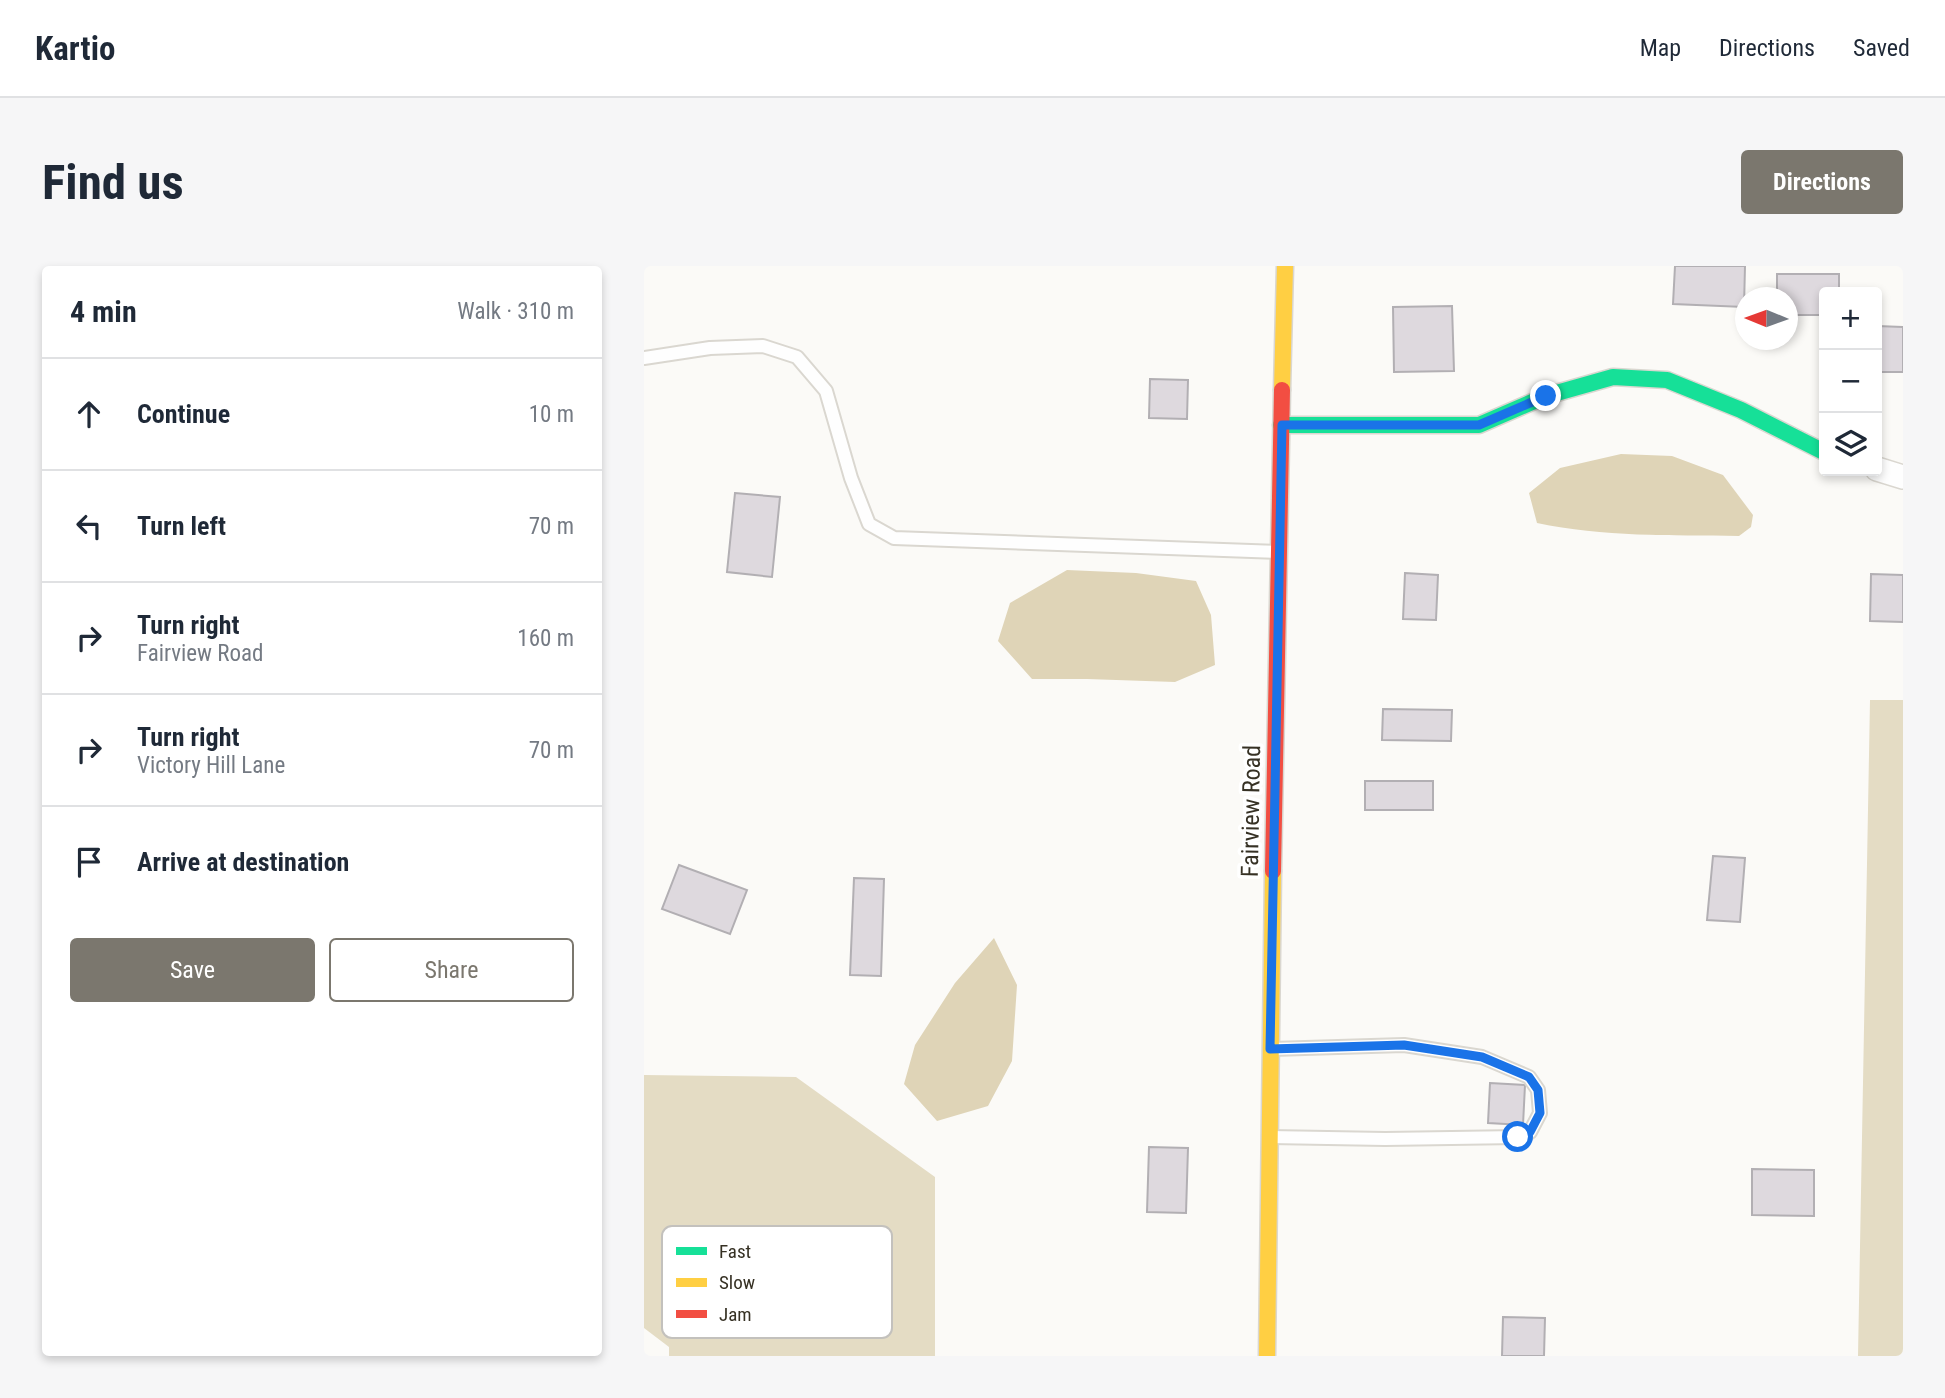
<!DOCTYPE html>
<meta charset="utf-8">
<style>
:root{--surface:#fff;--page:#f6f6f7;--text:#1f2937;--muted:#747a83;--line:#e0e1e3;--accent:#7b776e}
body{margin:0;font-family:"Roboto Condensed",sans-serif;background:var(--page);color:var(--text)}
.controls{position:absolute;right:21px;top:21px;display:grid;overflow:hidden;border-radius:7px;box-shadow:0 4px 10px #0003}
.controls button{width:63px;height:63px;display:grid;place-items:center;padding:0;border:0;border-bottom:2px solid var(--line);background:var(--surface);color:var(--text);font:35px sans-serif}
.compass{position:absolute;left:1091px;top:21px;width:63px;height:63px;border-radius:50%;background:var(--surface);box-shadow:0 4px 10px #0003;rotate:271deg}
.stop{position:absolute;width:21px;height:21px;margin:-16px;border:5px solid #1a73e8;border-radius:50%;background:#fff}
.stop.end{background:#1a73e8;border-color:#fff;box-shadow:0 2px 7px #0008}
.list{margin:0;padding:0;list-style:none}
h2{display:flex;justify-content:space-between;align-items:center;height:91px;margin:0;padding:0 28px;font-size:30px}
h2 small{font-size:23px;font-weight:400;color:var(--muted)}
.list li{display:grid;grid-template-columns:46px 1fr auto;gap:21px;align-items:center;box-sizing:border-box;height:112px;padding:0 28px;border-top:2px solid var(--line)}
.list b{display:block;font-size:26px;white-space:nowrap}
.list p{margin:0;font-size:23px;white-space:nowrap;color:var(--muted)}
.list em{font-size:23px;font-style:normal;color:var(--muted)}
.actions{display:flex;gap:14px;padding:21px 28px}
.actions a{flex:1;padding:16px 0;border:2px solid var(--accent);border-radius:7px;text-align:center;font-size:24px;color:var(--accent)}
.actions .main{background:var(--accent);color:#fff}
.icon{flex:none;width:38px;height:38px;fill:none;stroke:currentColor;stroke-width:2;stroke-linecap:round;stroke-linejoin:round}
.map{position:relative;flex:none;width:1259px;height:1090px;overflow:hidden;border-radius:7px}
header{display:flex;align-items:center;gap:42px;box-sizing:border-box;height:98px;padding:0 35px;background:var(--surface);border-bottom:2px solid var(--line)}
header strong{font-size:33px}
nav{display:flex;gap:38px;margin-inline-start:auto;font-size:24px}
.intro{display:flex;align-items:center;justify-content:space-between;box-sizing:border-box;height:168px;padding:0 42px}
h1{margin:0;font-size:49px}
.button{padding:18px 32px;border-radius:7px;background:var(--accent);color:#fff;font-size:24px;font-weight:700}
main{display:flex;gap:42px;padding:0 42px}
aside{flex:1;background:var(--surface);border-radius:7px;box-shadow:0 4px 10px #0003}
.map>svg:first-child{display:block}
</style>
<header>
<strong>Kartio</strong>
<nav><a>Map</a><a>Directions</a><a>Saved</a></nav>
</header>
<div class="intro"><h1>Find us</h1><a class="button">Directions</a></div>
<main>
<aside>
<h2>4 min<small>Walk · 310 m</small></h2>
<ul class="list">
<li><svg class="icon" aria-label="ahead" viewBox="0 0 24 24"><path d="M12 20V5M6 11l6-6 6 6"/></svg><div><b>Continue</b></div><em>10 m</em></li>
<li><svg class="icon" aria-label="left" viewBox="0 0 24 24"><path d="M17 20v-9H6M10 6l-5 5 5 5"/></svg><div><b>Turn left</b></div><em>70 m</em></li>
<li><svg class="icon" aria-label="right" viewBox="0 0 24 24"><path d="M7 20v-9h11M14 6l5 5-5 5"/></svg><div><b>Turn right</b><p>Fairview Road</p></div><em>160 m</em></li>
<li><svg class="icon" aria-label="right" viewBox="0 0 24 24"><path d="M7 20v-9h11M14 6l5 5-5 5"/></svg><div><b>Turn right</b><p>Victory Hill Lane</p></div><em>70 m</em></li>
<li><svg class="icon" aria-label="arrive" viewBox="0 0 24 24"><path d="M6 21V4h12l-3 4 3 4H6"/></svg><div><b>Arrive at destination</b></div></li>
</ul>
<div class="actions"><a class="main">Save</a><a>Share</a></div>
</aside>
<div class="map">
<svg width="1259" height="1090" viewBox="0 0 1259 1090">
<rect width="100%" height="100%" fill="#fbfaf7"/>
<path fill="#e4dcc4" d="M1226,434H1259V1090H1214Z
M0,809L152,811L291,911V1090H25V1081L0,1062Z"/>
<path fill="#dfd4b7" d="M977,188L1028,190L1079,209L1109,249L1107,261L1095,270C1027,269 959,271 893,257L885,227L916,202Z
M423,304L492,307L552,315L567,349L571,399L531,416L443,413H388L354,375L366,337Z
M350,672L373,719L368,795L344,840L293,855L260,818L271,779L311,717Z"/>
<path fill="#ded9de" stroke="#b2afb3" stroke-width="2" d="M1031,0H1101L1100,41L1029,38Z
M1133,8H1195V26H1180V49H1143V32H1133Z
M808,40L810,105L750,106L749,41Z
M1233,60L1259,61V106H1233Z
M506,113L544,114L543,153L505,152Z
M91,227L136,231L128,311L83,306Z
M761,307L794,309L792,354L759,353Z
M1227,308L1259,309V356L1226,355Z
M739,443L808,444L807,475L738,474Z
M721,515H789V544H721Z
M1069,590L1101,592L1096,656L1063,654Z
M35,599L103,624L86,668L18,643Z
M210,612L240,613L237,710L206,709Z
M846,817L881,819L879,859L844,857Z
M505,881L544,882L542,947L503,946Z
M1108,903L1170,904V950L1108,949Z
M859,1051L901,1052L900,1090H858Z"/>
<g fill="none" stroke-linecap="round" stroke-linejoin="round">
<defs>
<path id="lane" d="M0,92L66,82L119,80L153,91L182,125L207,212L225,258L250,272L634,286
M625,871L741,873L874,871L886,866L896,847L894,824L885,811L838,791L760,779L628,783"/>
<path id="street" d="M1233,203L1259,211"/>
<path id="fast" d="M637,159H835L902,130L969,111L1023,114L1097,144L1180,186"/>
<path id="slow" d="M638,124L641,0
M623,1090L629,605"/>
<path id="jam" d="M629,605L638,124"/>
</defs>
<use href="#lane" stroke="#dad7d0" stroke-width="16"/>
<use href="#street" stroke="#dad7d0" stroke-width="26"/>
<use href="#fast" stroke="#dad7d0" stroke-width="19"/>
<use href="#slow" stroke="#dad7d0" stroke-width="19"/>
<use href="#jam" stroke="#dad7d0" stroke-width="19"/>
<use href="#lane" stroke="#fefefe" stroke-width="12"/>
<use href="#street" stroke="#fefefe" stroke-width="23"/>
<use href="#fast" stroke="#16e098" stroke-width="16"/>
<use href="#slow" stroke="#ffcf43" stroke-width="16"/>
<use href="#jam" stroke="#f24e42" stroke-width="16"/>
</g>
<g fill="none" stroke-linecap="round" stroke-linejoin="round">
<path stroke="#1a73e8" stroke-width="9" d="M874,871L886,866L896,847L894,824L885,811L838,791L760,779L626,783L638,159H835L902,130"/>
</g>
<g text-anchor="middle" stroke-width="7" stroke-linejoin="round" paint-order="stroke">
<g font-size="24" fill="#363124" stroke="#fff">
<text transform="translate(607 545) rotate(-89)" y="8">Fairview Road</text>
</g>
</g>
<rect x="18" y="960" width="230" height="112" rx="10" fill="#fff" stroke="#c3c1bd" stroke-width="2"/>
<rect x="32" y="981" width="31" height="8" fill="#16e098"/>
<rect x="32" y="1012" width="31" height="9" fill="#ffcf43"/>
<rect x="32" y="1044" width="31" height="8" fill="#f24e42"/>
<g font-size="19" fill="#363124">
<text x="75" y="992">Fast</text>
<text x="75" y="1023">Slow</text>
<text x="75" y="1055">Jam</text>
</g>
</svg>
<div class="controls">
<button>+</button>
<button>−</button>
<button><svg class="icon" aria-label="layers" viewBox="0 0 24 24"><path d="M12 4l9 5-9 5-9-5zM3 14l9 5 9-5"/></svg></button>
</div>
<svg class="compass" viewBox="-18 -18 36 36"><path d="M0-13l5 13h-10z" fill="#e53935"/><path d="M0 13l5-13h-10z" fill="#747a83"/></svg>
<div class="stop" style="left:874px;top:871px"></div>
<div class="stop end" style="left:902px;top:130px"></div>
</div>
</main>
